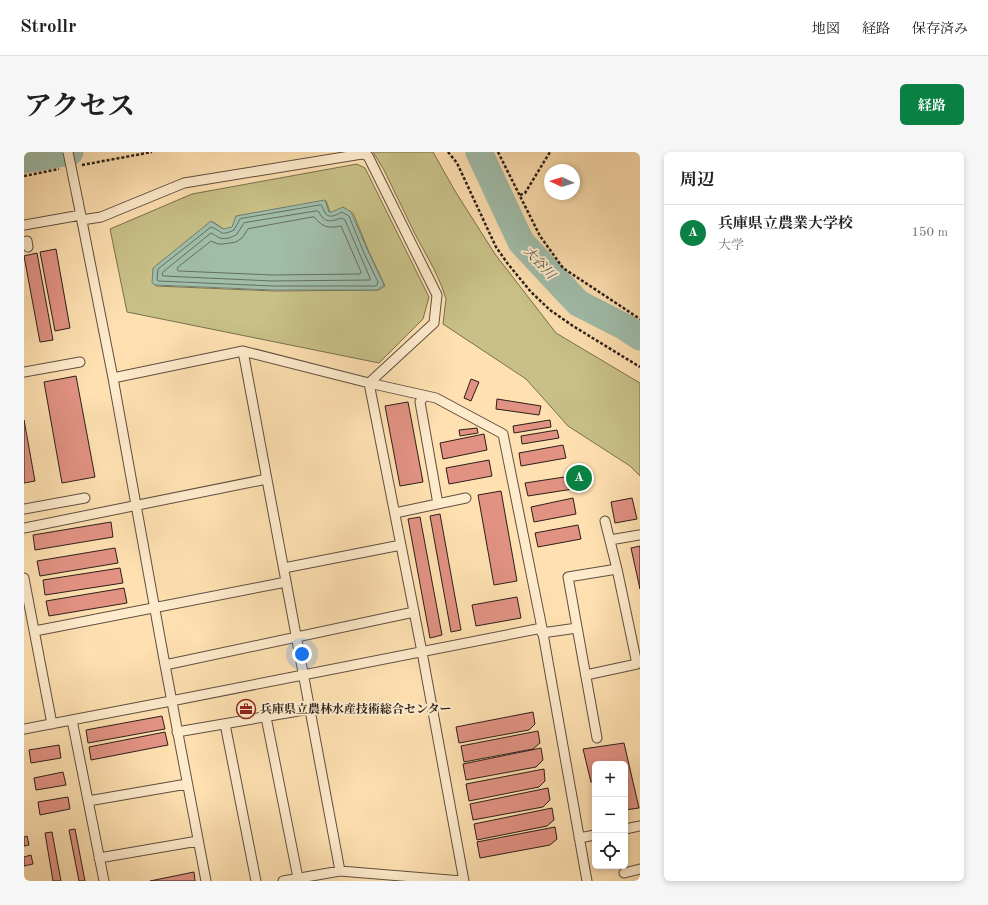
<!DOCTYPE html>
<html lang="ja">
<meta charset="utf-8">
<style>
:root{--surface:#fff;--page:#f6f6f6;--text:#202124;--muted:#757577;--line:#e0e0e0;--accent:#0b8043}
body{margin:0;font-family:"Old Standard TT","Noto Serif JP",serif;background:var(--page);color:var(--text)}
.controls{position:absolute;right:12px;bottom:12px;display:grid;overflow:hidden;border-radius:6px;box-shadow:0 2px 6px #0003}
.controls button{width:36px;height:36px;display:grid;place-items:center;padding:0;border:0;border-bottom:1px solid var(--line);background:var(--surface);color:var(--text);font:20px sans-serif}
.compass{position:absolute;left:520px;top:12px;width:36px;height:36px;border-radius:50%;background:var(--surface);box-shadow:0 2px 6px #0003;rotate:274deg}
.you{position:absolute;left:278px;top:502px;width:14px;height:14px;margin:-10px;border:3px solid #fff;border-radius:50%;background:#1a73e8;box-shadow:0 0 0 6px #1a73e833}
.badge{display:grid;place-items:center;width:26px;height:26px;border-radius:50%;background:var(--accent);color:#fff;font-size:13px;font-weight:700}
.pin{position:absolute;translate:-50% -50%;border:2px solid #fff;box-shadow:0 1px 4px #0006}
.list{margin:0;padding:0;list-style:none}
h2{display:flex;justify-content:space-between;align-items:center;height:52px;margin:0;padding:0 16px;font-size:17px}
h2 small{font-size:13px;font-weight:400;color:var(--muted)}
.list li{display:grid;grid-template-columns:26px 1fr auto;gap:12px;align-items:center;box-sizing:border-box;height:56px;padding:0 16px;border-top:1px solid var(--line)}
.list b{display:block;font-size:15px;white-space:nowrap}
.list p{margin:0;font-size:13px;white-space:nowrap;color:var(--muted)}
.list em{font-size:13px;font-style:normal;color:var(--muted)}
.icon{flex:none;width:22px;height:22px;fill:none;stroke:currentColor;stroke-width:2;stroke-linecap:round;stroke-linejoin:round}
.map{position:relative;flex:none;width:616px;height:729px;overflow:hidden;border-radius:6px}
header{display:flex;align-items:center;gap:24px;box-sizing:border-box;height:56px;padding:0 20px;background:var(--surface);border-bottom:1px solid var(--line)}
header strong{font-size:19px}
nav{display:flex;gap:22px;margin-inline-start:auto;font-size:14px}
.intro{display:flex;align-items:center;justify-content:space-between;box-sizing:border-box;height:96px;padding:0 24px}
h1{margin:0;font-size:28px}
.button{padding:10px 18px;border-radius:6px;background:var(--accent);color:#fff;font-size:14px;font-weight:700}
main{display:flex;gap:24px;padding:0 24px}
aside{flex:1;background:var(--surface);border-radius:6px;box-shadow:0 2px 6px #0003}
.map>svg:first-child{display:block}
</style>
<header>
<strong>Strollr</strong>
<nav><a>地図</a><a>経路</a><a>保存済み</a></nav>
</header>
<div class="intro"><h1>アクセス</h1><a class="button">経路</a></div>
<main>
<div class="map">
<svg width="616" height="729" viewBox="0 0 616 729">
<rect width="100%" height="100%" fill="#fee0b1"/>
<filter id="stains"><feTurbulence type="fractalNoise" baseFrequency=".005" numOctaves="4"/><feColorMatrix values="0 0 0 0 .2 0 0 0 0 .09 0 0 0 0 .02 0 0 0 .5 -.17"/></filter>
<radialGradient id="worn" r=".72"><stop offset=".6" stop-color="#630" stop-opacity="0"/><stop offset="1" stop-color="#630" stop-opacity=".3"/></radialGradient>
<path fill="#c8c087" stroke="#797050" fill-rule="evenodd" d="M349,0H409L431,39L471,102L532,181L616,231V324L606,314L544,274L502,227L419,172L422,147L418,135L410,117L392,84L360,18Z
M333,12L341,16L405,145L399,167L355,211L103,160L86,77L168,42ZM302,49L306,60L310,61L320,56L329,61L345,100L361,134L355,138L250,139L132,134L130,132L131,116L189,70L201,78L210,76L213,64Z"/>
<path fill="#a0bdaa" stroke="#717e70" d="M301,48L305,60H308L319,55L327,60L344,99L360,133L353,138H248L131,133L128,131L129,116L187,69L199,77L208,75L212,64Z"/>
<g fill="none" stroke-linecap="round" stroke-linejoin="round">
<path stroke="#656e62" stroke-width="1" d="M297,53C299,55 300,60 302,62C306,67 314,62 318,60L325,64L340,101L354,130L353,133L351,134H248L135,129L133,128L134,117L187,75C199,79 195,85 210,78L216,67Z
M293,59L295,60C300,71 307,70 317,66L321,68L346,126V128L248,129L140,124L138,123L139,120L187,81C190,82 193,85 196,86C202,88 209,85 213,82L220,71Z
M290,65C296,72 301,76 310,75C313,75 315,74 317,74L337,120L336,122L248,123L155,119L153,118L154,115L187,89L194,92H199L212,90L218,86L224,77Z"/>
<path stroke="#a0bdaa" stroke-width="27" d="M455,0L497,90L554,151L601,175L616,185
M0,8L46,0"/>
</g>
<path fill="#e29283" stroke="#2a1f1a" d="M32,97L46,176L31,179L16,100Z
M13,101L29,188L16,190L0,104Z
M52,224L71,325L38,331L20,230Z
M447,227L455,230L447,249L440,246Z
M473,247L517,254L515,263L472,257Z
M384,250L399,330L376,334L361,254Z
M0,268L11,329L0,331Z
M526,268L527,275L490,281L489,274Z
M453,276L454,281L436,284L435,278Z
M533,278L535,286L498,292L497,284Z
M460,282L463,298L419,307L416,291Z
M539,293L542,306L497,314L495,301Z
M465,308L468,324L425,332L422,316Z
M547,324L549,337L504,344L501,331Z
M477,339L493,429L470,433L454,343Z
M549,346L552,362L510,370L507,355Z
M608,346L613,367L591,371L587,350Z
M416,362L437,478L427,480L406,364Z
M396,365L418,483L406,486L384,367Z
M87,370L89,385L11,398L9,383Z
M554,373L557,387L514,395L511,381Z
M616,394V437L607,396Z
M91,396L94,411L16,424L13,409Z
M96,416L99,431L21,443L19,428Z
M100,436L103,451L25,464L22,449Z
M493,445L497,466L452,474L448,453Z
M509,560L511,572L505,578L435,591L432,575Z
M138,564L141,577L64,591L62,578Z
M514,579L516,591L509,597L440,610L437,594Z
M141,580L144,593L67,608L65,595Z
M600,591L615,656L601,658V612H571V629L567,630L559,597Z
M35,593L37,606L7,611L5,598Z
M517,596L519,608L512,615L442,628L439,612Z
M520,617L521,629L515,635L445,649L442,632Z
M39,620L42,633L12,638L10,626Z
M524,636L526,648L519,655L449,668L446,652Z
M44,645L46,657L16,663L14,650Z
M528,656L530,668L523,674L453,688L450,672Z
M531,675L533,687L526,693L456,706L453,690Z
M51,677L61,729H55L45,678Z
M28,680L37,729H29L21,681Z
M3,684L5,693L0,694V685Z
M7,703L9,712L0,714V705Z
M170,720L171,729H126Z"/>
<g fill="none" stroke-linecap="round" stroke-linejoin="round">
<defs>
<path id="service" d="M54,49L89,226L141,513L182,729
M58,68L77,65L160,31L338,2L344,4L413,143L410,171L345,231L398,500L440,729
M0,73L57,63
M0,90L3,89L4,95
M219,199L316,719
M0,220L56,210
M89,226L219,199L345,231L412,246L479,282L518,476L563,729
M400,244L396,250L414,352
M0,357L61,346
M371,361L442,346
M0,376L243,327
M586,388L615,383
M260,416L377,393
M0,426L28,572
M11,479L262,430
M518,481L553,476
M141,513L390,460
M562,523L613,512L593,417L581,369
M242,565L274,726
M48,568L80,729
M201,572L232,729
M0,577L147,549L518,476
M153,580L286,557
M573,586L544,425L593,417
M64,649L163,632
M601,677L616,674
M555,686L571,683
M75,706L174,689
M600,721L616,717
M259,729L316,719L438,729"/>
</defs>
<use href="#service" stroke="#5f4f40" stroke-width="11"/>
<path stroke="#2a1f1a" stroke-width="2.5" stroke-dasharray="3 2" stroke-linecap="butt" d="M424,0L433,11L472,95L484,112L507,140L526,158L549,174L616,215
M474,0L516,84L539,116L616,167
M58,13L128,0
M0,24L35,17
M496,43L501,41L526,0"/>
<use href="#service" stroke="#feebcc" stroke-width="9"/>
<defs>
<path id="service-bridge" d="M44,0L54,49"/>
</defs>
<use href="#service-bridge" stroke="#5f4f40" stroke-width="11" stroke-linecap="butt"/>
<use href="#service-bridge" stroke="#feebcc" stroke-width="9"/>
</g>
<defs>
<symbol id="office-ring" viewBox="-11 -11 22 22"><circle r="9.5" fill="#feebcc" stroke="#8f2418" stroke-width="1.5"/><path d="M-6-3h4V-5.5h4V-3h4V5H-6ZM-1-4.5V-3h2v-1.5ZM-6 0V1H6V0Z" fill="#8f2418"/></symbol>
</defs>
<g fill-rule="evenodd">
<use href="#office-ring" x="211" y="546" width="22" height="22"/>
</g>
<g text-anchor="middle" stroke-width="4" stroke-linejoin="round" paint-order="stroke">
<g font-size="12" font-weight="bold" fill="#2a1f1a" stroke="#feebcc" text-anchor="start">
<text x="236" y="561">兵庫県立農林水産技術総合センター</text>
</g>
<g font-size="13" font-style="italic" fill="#4d4e45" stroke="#feebcc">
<text transform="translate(516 110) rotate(47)" y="5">大谷川</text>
</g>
</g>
<rect width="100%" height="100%" filter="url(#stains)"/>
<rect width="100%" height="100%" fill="url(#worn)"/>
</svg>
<div class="controls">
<button>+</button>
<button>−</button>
<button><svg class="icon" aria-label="locate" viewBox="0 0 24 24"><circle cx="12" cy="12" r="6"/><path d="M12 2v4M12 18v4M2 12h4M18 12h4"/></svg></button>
</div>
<svg class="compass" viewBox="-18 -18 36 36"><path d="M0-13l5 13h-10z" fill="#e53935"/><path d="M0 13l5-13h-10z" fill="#757577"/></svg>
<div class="you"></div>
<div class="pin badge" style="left:555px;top:326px">A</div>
</div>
<aside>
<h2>周辺<small></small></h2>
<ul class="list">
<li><span class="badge">A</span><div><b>兵庫県立農業大学校</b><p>大学</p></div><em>150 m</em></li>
</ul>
</aside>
</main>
